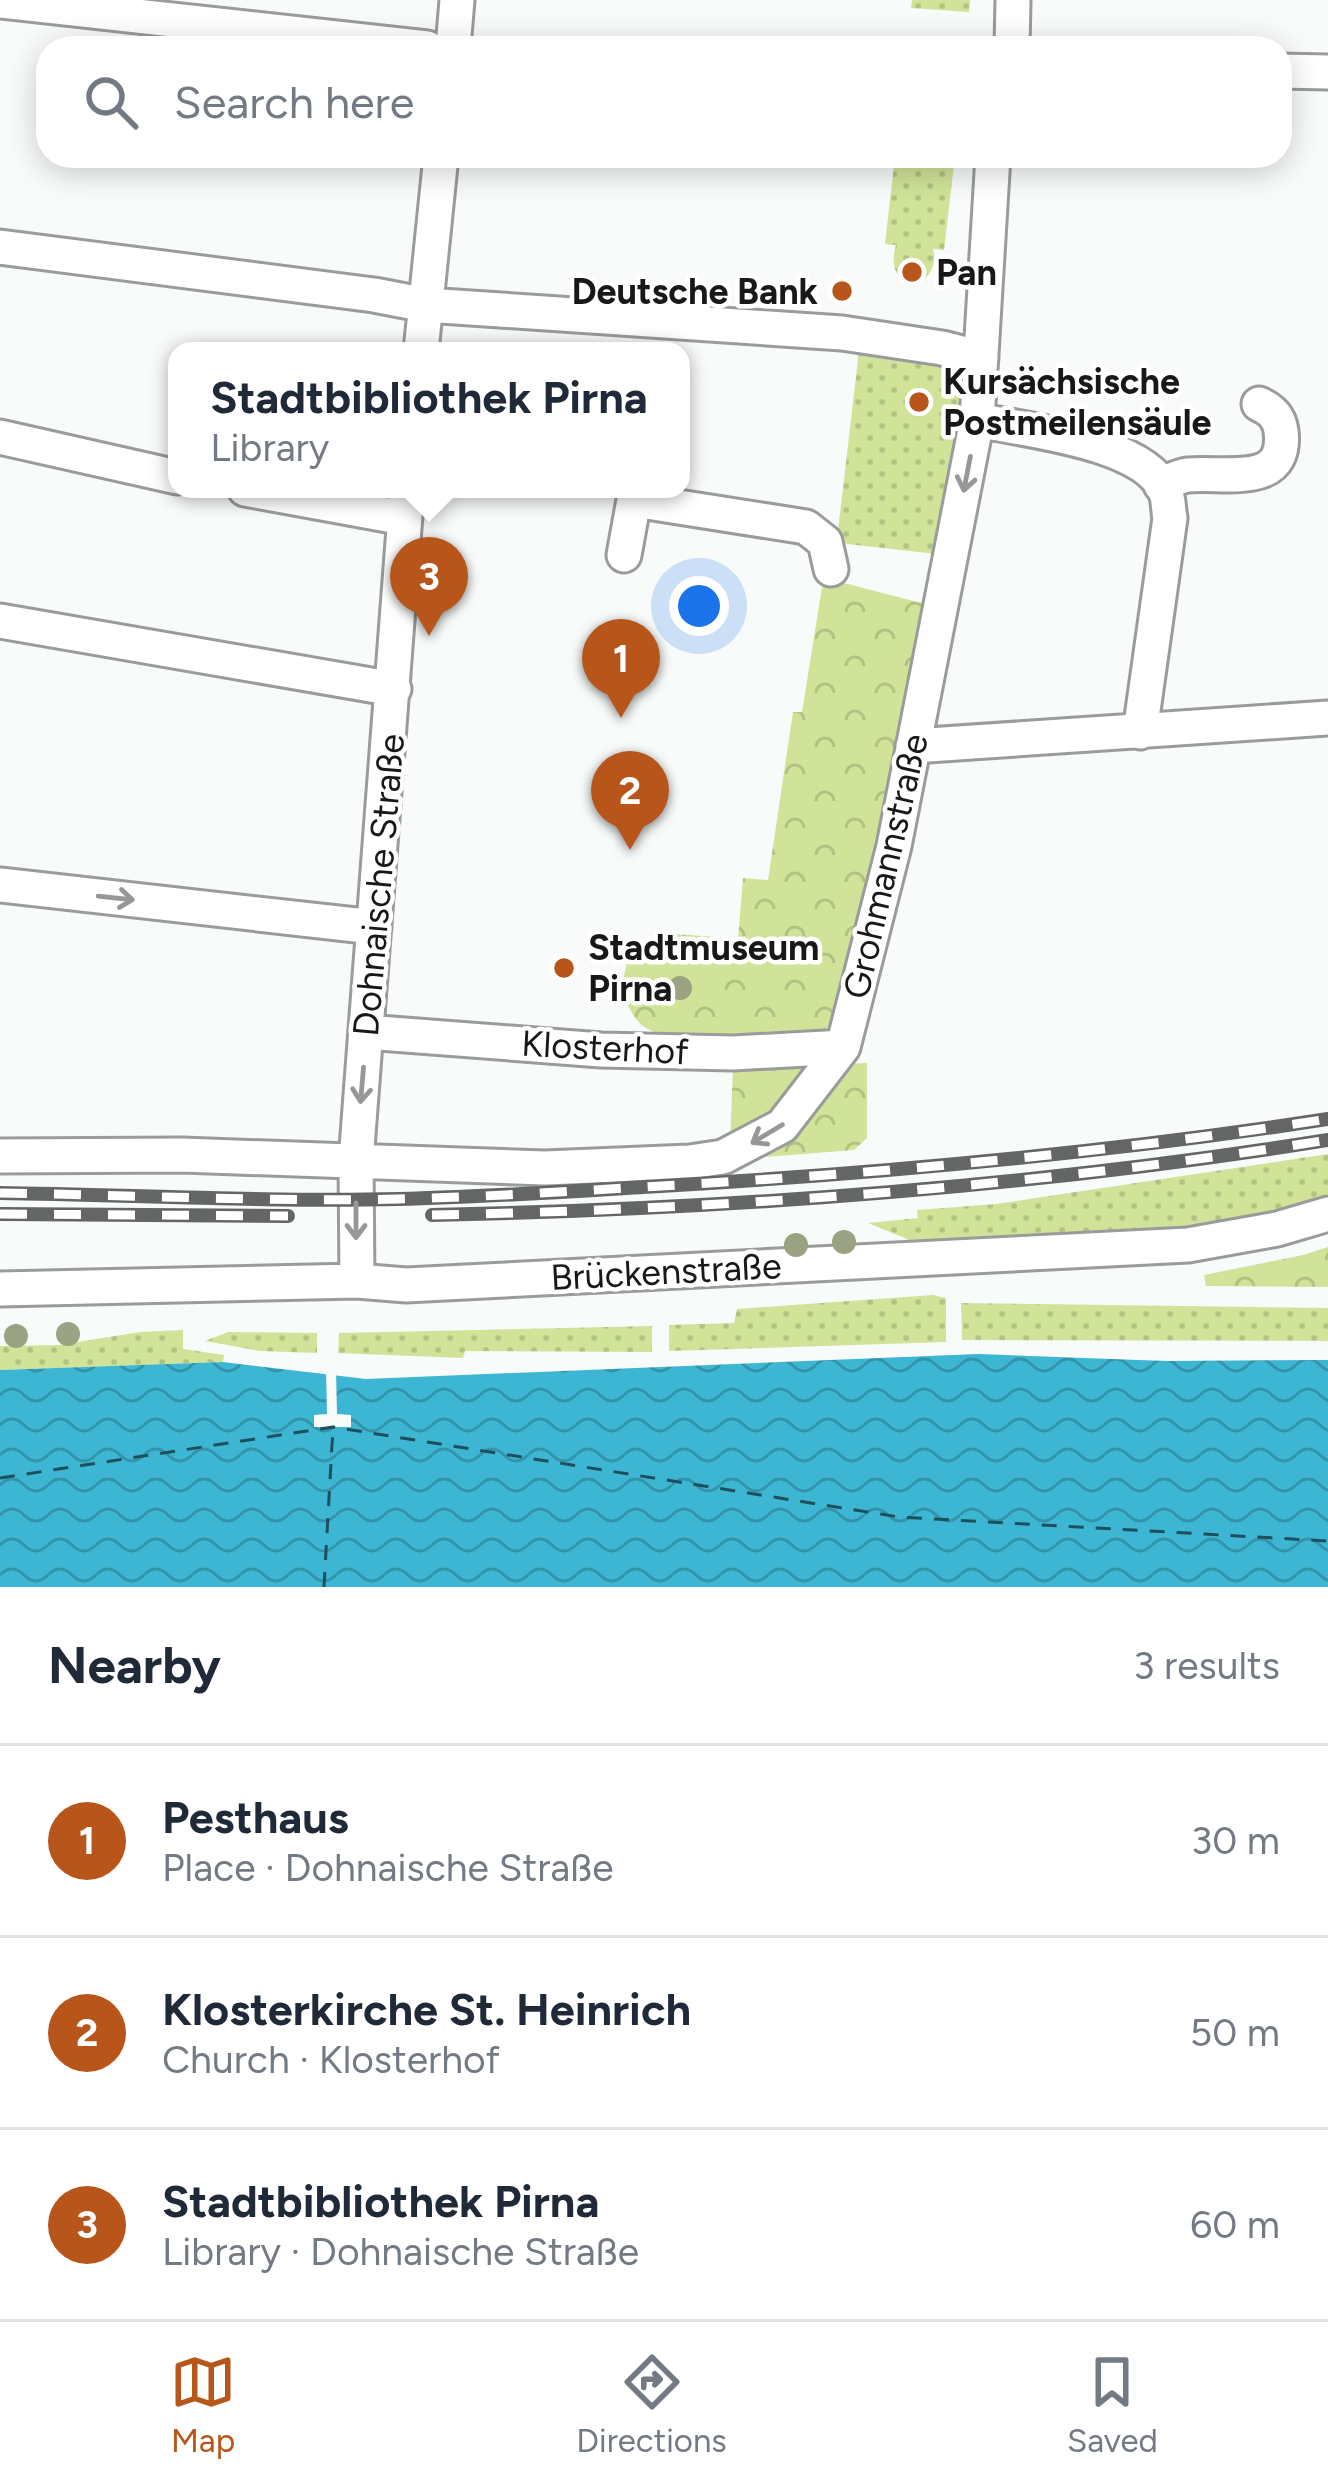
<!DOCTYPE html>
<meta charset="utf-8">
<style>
:root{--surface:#fff;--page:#f2f2f3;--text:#1f2937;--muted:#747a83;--line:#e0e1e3;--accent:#b7551a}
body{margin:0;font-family:Figtree,sans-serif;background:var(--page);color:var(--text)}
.you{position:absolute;left:699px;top:606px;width:42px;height:42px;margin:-30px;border:9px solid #fff;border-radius:50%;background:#1a73e8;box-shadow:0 0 0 18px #1a73e833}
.badge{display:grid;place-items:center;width:78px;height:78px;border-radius:50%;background:var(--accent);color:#fff;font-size:39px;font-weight:700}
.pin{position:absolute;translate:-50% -99px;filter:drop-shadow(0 3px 6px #0008)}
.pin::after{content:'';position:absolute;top:63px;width:42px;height:36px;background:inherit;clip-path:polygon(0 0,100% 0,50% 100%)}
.popup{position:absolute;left:168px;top:342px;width:522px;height:156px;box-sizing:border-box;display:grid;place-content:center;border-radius:24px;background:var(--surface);filter:drop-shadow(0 3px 9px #0005);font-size:39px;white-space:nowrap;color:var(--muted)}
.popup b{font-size:45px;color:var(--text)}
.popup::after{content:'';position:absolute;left:50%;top:100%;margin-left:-24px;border:24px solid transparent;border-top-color:var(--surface)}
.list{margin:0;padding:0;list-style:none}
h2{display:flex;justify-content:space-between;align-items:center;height:156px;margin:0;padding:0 48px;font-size:51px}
h2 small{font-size:39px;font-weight:400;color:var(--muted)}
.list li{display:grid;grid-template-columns:78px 1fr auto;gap:36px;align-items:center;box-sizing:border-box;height:192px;padding:0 48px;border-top:3px solid var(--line)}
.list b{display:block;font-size:45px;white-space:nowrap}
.list p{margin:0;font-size:39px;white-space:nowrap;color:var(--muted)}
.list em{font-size:39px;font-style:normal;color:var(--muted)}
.icon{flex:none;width:66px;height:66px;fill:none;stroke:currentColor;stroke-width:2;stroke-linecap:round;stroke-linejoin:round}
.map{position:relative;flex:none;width:1328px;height:1587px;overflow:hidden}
.search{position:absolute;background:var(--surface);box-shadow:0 6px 30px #0003;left:36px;right:36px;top:36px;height:132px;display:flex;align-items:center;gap:30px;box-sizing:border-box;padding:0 42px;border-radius:36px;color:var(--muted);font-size:45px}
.sheet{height:732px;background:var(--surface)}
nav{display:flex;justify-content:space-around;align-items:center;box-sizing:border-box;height:168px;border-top:3px solid var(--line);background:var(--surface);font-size:33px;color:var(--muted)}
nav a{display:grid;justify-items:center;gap:6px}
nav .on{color:var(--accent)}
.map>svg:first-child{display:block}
</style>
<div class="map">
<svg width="1328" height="1587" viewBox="0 0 1328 1587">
<defs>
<pattern id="grass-dots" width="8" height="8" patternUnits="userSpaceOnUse" patternTransform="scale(3)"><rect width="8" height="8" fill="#d0e398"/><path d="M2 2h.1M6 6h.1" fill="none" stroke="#b2c282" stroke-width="1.8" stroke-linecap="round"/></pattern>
<pattern id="park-crowns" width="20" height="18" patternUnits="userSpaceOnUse" patternTransform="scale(3)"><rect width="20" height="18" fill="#d0e398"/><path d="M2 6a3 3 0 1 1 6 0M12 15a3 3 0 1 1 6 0" fill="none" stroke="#b2c282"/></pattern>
<pattern id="water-waves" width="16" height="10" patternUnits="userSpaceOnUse" patternTransform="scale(3)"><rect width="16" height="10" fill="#3db6d3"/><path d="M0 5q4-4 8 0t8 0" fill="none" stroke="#3293aa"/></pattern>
</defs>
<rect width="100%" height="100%" fill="#f8fbfa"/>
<path fill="url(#grass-dots)" d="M912,0H970L969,12L911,8Z
M895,156H955L944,250L933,249C937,262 931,277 918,283C895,284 890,264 896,245L885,244Z
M859,351L938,361L962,372V402L936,554L847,544L837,539Z
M1328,1154V1199L1282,1212L1188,1229L924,1246L868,1223L918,1218L917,1210L996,1204Z
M933,1295L946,1298V1342L669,1351V1325L734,1323L737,1309Z
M961,1303L1328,1308V1341L962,1340Z
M652,1326V1352L465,1351L463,1358L338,1353L339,1333Z
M183,1330V1349L224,1355L223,1362L0,1370V1346L59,1345L140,1332Z
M228,1332L317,1333V1353L260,1351L205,1341Z"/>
<path fill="url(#park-crowns)" d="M823,581L848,584L929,605L902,753L836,1033L816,1038L670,1037C660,1034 651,1032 643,1026C615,1003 617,952 652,937C667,931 719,938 738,939L743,878L768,880L793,712H802Z
M818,1062L776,1117L730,1145L733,1066Z
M867,1063V1138L854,1150L754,1158L840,1064Z
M1328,1247V1287L1206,1286L1204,1275L1303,1255Z"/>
<path fill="url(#water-waves)" d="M978,1354L1166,1361L1328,1360V1587H0V1370L223,1362L366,1379Z"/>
<path fill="#f8fbfa" d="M326,1369L336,1370L337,1414L351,1415V1427H314V1415L327,1414Z"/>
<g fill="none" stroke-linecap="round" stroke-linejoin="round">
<path stroke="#1d4f5c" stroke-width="3" stroke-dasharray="15 12" stroke-linecap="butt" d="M0,1478L333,1427L899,1517L1328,1541
M324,1587L333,1427"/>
<defs>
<path id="minor" d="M0,1L427,48
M453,48L457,0
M1012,48L1013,0
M1280,71L1328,72
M0,247L374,295L426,305L842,333L942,348L981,358
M421,351L441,156
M977,420C1025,430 1145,442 1165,491C1169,498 1168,510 1170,518L1140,732
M0,437L177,477
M1161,485C1170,481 1179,476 1188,475C1223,471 1288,490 1281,431C1279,417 1272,410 1259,404
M245,489L404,518
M624,555L634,500L806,527L825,542L831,569
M0,621L394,689
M913,746L1328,718
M0,885L374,927
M366,1032L601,1050L733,1053L843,1047
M0,1156L182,1155L545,1168L690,1162L723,1157L782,1126L843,1047L894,846L977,420L993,156
M357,1281L356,1161L407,489
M0,1289L357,1281L406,1285L1188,1245L1277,1229L1328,1214"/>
</defs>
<use href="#minor" stroke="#999c9b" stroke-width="39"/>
<use href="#minor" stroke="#fff" stroke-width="33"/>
<defs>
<path id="rail" d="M0,1193C133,1195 266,1202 399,1199C486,1197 574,1191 661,1186C885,1173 1107,1153 1328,1119
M0,1214L288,1216
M432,1215C731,1209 1032,1187 1328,1140"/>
</defs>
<use href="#rail" stroke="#646665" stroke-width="14"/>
<use href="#rail" stroke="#fff" stroke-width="9" stroke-dasharray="27" stroke-linecap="butt"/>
</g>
<g fill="#9aa281">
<circle cx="680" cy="988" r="12"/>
<circle cx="844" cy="1242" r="12"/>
<circle cx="796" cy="1245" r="12"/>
<circle cx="68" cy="1334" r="12"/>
<circle cx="16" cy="1336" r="12"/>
</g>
<defs><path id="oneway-shaft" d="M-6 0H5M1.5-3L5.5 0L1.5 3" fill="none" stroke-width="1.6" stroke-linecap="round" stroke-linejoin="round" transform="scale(3)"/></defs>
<g stroke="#979797">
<use href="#oneway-shaft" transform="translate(967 474) rotate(101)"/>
<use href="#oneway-shaft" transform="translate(116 898) rotate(6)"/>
<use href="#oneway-shaft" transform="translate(362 1085) rotate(95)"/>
<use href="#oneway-shaft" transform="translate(767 1134) rotate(149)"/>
<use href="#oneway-shaft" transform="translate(356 1221) rotate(90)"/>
</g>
<g fill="#b7551a" stroke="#fff" stroke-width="4.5">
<circle cx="912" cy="272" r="12"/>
<circle cx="842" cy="291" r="12"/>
<circle cx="919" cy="402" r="12"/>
<circle cx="564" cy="968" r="12"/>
</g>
<g text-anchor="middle" stroke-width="9" stroke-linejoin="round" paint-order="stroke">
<g font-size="36" font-weight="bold" fill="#171817" stroke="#fff" text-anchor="start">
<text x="936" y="285">Pan</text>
<text x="818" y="304" text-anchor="end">Deutsche Bank</text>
<text x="943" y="394">Kursächsische<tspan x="943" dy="41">Postmeilensäule</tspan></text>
<text x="588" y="960">Stadtmuseum<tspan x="588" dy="41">Pirna</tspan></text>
</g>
<g font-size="36" fill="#171817" stroke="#fff">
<text transform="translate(885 866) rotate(-77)" y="13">Grohmannstraße</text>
<text transform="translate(378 885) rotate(-85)" y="13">Dohnaische Straße</text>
<text transform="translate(605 1047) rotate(3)" y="13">Klosterhof</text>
<text transform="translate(666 1271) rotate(-3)" y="13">Brückenstraße</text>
</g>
</g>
</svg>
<div class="you"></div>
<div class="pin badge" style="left:621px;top:718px">1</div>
<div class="pin badge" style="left:630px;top:850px">2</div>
<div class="pin badge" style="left:429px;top:636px">3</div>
<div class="popup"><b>Stadtbibliothek Pirna</b>Library</div>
<div class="search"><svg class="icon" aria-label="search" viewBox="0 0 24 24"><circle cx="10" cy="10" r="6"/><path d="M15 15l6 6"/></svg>Search here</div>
</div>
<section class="sheet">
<h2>Nearby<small>3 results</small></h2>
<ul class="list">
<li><span class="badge">1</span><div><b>Pesthaus</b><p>Place · Dohnaische Straße</p></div><em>30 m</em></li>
<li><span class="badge">2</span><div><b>Klosterkirche St. Heinrich</b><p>Church · Klosterhof</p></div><em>50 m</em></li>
<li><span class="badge">3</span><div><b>Stadtbibliothek Pirna</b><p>Library · Dohnaische Straße</p></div><em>60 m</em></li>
</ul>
</section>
<nav>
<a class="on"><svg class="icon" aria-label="map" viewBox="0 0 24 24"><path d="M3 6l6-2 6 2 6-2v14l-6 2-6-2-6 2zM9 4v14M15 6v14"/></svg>Map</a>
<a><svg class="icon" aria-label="directions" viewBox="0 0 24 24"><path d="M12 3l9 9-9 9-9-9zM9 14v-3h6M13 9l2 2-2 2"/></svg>Directions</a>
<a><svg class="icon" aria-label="saved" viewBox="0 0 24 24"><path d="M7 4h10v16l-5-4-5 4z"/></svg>Saved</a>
</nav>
